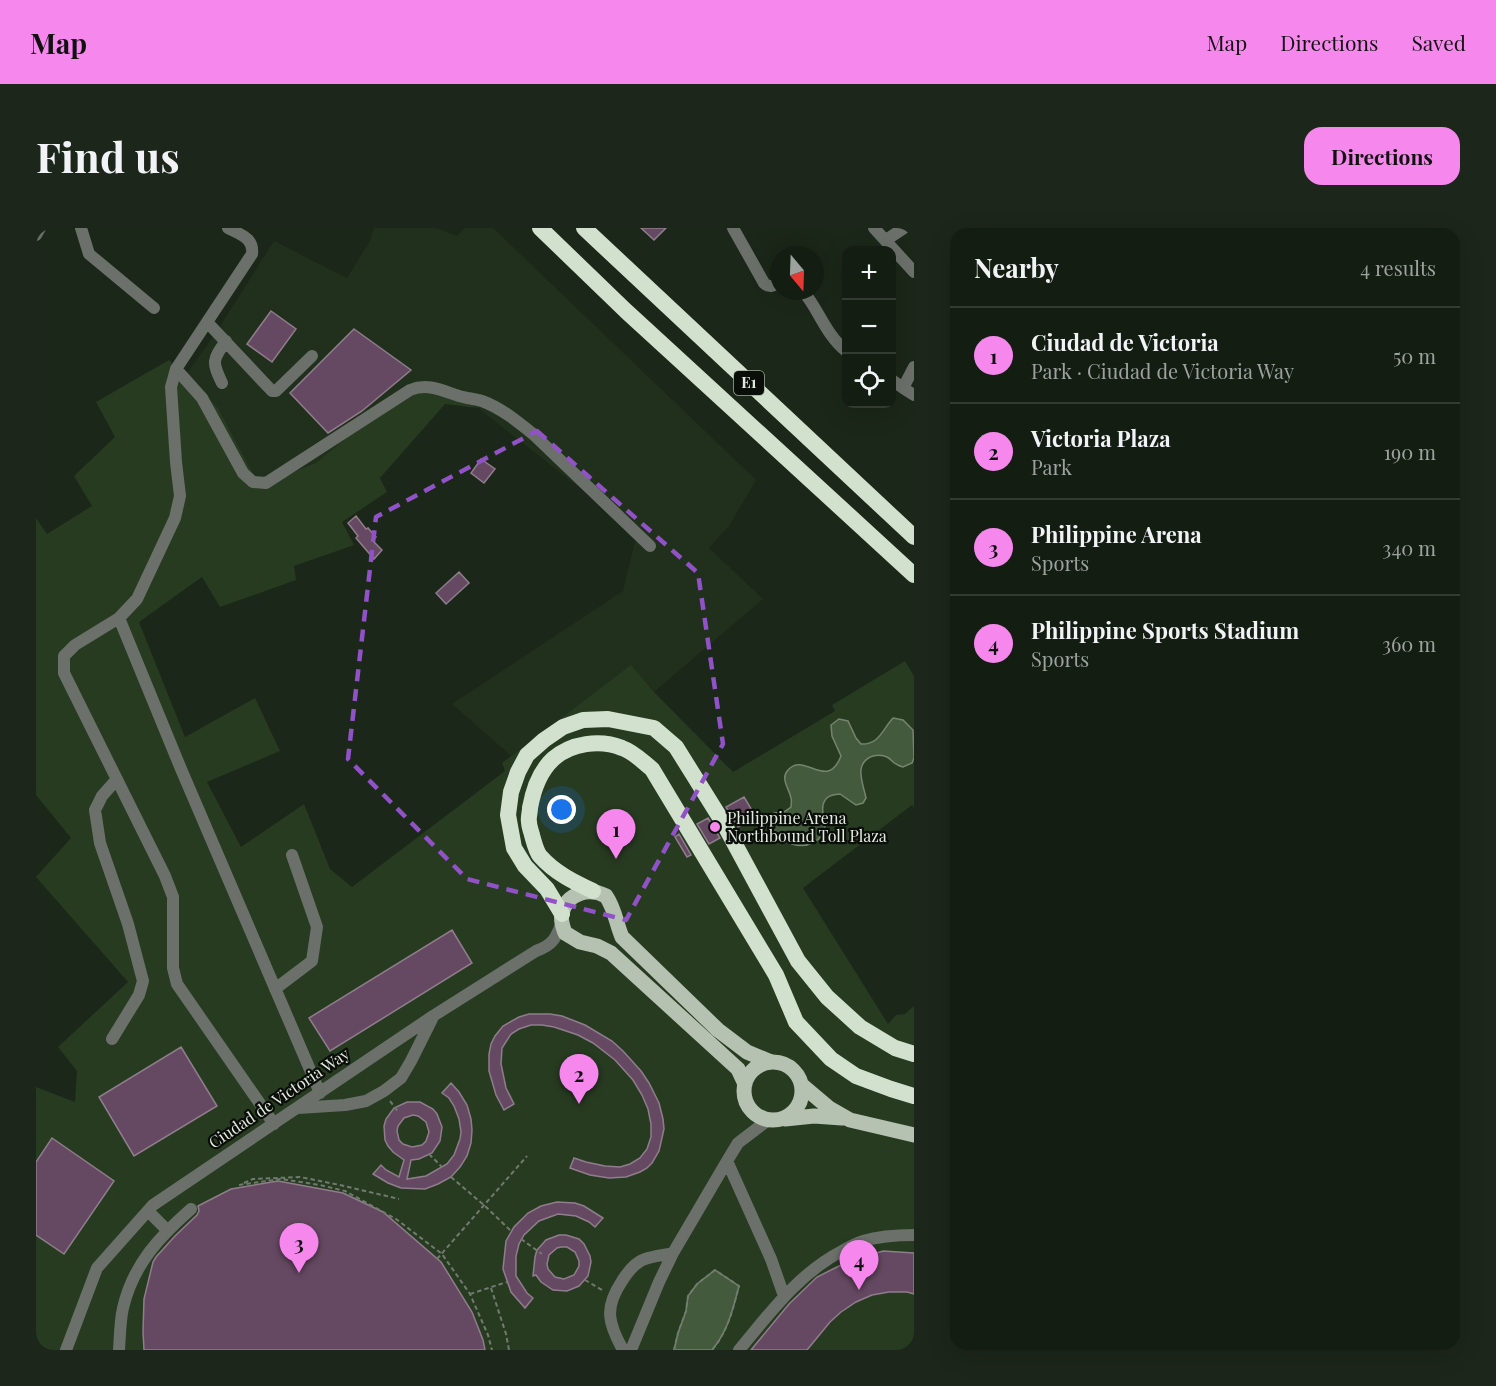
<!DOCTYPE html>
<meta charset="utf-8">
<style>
:root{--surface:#141d12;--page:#1d261b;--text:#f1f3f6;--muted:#9da29f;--line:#333b32;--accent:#f688ed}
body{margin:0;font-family:"Playfair Display",serif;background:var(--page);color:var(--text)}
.controls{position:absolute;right:18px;top:18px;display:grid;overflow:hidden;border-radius:12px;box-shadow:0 6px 24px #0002}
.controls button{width:54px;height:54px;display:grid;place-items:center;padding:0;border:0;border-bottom:2px solid var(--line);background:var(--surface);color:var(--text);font:30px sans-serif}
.compass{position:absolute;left:734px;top:18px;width:54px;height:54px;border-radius:50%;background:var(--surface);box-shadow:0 6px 24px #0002;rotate:161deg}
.you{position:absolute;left:526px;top:582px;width:21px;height:21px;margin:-15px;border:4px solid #fff;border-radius:50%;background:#1a73e8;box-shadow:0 0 0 9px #1a73e833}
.badge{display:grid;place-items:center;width:39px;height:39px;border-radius:50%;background:var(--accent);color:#111;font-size:20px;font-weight:700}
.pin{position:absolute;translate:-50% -50px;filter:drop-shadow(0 2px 3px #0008)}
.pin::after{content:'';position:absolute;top:32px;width:21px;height:18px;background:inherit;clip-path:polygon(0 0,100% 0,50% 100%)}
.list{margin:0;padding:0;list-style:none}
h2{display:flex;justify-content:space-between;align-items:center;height:78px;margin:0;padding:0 24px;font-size:26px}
h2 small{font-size:20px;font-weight:400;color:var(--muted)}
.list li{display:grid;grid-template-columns:39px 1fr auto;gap:18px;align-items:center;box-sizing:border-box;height:96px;padding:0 24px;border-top:2px solid var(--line)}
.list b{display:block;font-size:22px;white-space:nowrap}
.list p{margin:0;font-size:20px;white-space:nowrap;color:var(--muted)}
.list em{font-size:20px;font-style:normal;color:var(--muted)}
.icon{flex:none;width:33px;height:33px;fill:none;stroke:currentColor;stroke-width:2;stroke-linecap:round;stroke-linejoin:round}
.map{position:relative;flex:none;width:878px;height:1122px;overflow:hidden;border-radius:18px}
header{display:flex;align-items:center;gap:36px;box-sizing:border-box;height:84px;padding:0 30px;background:var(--accent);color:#111}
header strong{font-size:28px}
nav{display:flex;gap:33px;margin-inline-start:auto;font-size:21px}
.intro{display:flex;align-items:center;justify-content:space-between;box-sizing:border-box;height:144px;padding:0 36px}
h1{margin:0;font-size:42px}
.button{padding:15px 27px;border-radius:18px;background:var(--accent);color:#111;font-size:21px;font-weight:700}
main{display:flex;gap:36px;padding:0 36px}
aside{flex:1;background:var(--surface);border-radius:18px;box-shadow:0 6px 24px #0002}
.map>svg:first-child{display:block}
</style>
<header>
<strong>Map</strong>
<nav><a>Map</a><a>Directions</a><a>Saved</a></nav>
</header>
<div class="intro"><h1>Find us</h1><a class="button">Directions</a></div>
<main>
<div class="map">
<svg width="878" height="1122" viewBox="0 0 878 1122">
<rect width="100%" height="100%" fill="#1b2718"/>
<path fill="#21301c" d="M338,0H400L421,8L429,0H457L720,252L693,298L673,320L727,371L618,464L595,438L475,528L416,476L587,363L601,305L442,180L378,153L280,235L223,257L182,180L149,148L181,103L238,13L311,50L334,13Z"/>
<path fill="#273b21" d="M133,132L182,180L223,257L280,235L378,153L442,180L409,176L344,250L351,264L306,294L318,317L258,338L260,352L184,379L166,349L103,394L149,509L219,470L244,523L171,554L205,619L268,576L294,641L316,659L469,543L466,535L595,437L618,464L697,544L799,483L796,477L869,433L878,448V580L876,577L767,660L852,796L860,787L869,786L878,778V1122H0V859L39,874L41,843L22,819L92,754L0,649L35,610L0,567V290L11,306L56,278L38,248L79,209L60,174Z"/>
<path fill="#445a3d" stroke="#74856e" stroke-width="1.5" d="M857,490L867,492L877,502L878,530L876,535L867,539C856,536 858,533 851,529C847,527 841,527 837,528C817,535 827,555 830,570L827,575L820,577L804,566C798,567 791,567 788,574C784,582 789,590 789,598C788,613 770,621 756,616C749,613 742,607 736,602V589L738,585L748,584L755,579C755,576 756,573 755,570C753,560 744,551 752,542C768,523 791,564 805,528L796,508L795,497L803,491L812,493L820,510L825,516C843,517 846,502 857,490Z
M679,1042L703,1058C697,1081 692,1103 676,1122H638L642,1105L650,1083L652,1068L661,1056Z"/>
<path fill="#654962" stroke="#8f7d8c" stroke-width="1.5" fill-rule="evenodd" d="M605,0H630L618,12Z
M235,83L260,101L236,134L211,116Z
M318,101L375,142L326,183L292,205L254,165Z
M445,231L459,241L448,255L435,245Z
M320,288L330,301L332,300L340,309L336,312L346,322L338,331L320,310L322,308L312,295Z
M423,344L433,355L410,376L400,365Z
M708,569L720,589L702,599L690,579Z
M672,590L684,610L673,616L661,596Z
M643,606L655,627L651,629L639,609Z
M416,702L436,735L294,823L273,790Z
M493,786H514L526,788L549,797L576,813L587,823L605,843L613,855L623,875L627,891L628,901L623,923L616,935L611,940L604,944L590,949L573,950L554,947L534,940L538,930L550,934L569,938L584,939L594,936L604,930L611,921L615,909V896L612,881L606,867L597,852L579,832L557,815L542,807L518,799L506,797H495L483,801L475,806L466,820L465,836L470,860L478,876L468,882L460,867L453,843V826L455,816L459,808L467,798L483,789Z
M145,819L181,878L98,928L63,869Z
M415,855L423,864L431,877L435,891L436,902L435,915L431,928L424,939L415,949L402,956L389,961L365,960L352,955L337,946L345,937L350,942L363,949L368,932L357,924L352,918L349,912L348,898L350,891L358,880L371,874H384L397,881L401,886L406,899L404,913L396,925L383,931L375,932L371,951L390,948L411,936L418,927L424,911L425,904L423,891L418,878L413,870L406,865ZM377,887L382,888L390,894L393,904L390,913L386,917L376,919L367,916L363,912L361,903L362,898L368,890Z
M16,910L78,953L28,1026L0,1007V934Z
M242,953L307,965L347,984L405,1034L436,1084L447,1112L449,1122H108L107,1104L108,1071L117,1034L120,1029L139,1008L161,987L163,983L162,978L195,961Z
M521,974L539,975L548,978L567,990L559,999L553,994L540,988L522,986L503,993L488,1007L483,1016L480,1028V1048L491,1065L497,1070L489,1080L475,1064L467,1041L470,1013L478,999L492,985L505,978Z
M523,1007H530L543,1011L548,1016L554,1028L555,1034L552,1048L543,1058L531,1063L517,1062L505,1054L500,1047L497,1048L499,1029L501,1022L510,1012ZM525,1019H531L539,1024L543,1033V1038L538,1047L528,1051L519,1049L512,1041L511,1036L513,1027L521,1020Z
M847,1023L878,1025V1066L871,1064H853L836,1067L820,1074L805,1084L794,1094L771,1122H715L753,1076L781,1049L811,1034Z"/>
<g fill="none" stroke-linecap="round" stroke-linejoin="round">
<path stroke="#717a6e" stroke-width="2" stroke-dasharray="4.5 3" stroke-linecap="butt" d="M354,873L363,885
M393,926L406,939
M415,949L449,978L475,1003
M208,955L217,951L264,949L304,957L363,971
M203,957L245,951L284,957L309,963L360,991L406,1026L434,1066L452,1107L456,1122
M485,1011L506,1026
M401,1031L491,928
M549,1052L568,1063
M455,1060L470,1106L473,1122
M434,1066L471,1054
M638,1122L642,1105L650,1083L652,1068L661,1056L679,1042L703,1058C697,1081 692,1103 676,1122"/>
<path stroke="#6b716a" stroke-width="12" d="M45,0L53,26L118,80
M192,0C205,7 218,10 216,26L140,141L135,159L140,234L144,268L139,290L101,371L83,390L39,417L28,428V445L129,648L137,669V740L141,756L238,896
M697,0L728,55C733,60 737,58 743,55
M838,0L878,44
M0,7L4,0
M850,12L868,0
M767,63C783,82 790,107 810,123
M171,94L236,163H240L276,128
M140,141L166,170L207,245L217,254L230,255L374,162C392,155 405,162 423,168C430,170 439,171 446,173C465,180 481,193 497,206L614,318
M856,152L867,160L878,139
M186,155C176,134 176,132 190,113
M867,160L878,167
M83,390L145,541L284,865
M239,761L276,733L281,699L256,627
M76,811L103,767L107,753L92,696L64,615L59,582L66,568L81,551
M262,880L309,877L330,873L348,863L365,850L375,833L396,791
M691,933L735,1031L748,1068
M112,983L132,1003
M30,1122L61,1040L117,977L397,788L500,723C517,717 520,710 526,694
M83,1122C84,1108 84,1093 87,1080C97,1037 123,1009 155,981
M587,1122C572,1095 568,1080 586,1053C591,1045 600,1034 609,1031C618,1028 628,1027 637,1025
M595,1122L623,1054L637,1025L691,933L702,915L732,892
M703,1122C734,1085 763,1045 806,1023C813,1019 820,1015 827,1013C844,1008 861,1007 878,1007"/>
<path stroke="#b5c1b1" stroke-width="15" d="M708 863a29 29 0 1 1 58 0a29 29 0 1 1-58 0Z
M709,856L702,841L575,725L561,718L544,714L529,705C527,699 524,692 526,685C531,665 553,659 570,668C579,681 580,695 586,709L682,802L711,824L735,834
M767,858L793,880L814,892L878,907
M749,891L778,888L806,890"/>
<path stroke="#d2e1ce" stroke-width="16" d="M504,0L590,83L878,347
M548,0L878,309
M557,663C538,654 519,645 504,628C500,623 498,614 496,607C495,603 493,598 493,594C492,590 494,585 494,580C497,563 504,543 517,531C535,515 564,511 586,520C598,524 607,534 616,541L740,747L760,794L795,831L820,848L855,861L878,868
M526,686L511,661L489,638L478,620L472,587L475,564L482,544L491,527L508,512L527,499L547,492L572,491L618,500L640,519L688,596L762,733L791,769L824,799L859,820L878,826"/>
</g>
<path fill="none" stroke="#9052c6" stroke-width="4.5" stroke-dasharray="12 8" stroke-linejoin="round" d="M501,203L662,345L687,516L590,692L431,651L312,531L340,289Z"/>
<circle fill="#f688ed" stroke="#090e08" stroke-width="2" cx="679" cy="599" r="6"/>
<g text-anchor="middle" stroke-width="4.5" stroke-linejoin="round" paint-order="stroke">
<rect fill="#090e08" stroke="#a2a89f" stroke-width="1.5" x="698" y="143" width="30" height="24" rx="4.5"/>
<g font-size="15" font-weight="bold" fill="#e3eae0">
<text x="713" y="160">E1</text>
</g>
<g font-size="16" fill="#e3eae0" stroke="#090e08" text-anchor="start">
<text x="691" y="596">Philippine Arena<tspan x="691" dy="18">Northbound Toll Plaza</tspan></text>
</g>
<g font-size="16" fill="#e3eae0" stroke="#090e08">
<text transform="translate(243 870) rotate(-34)" y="6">Ciudad de Victoria Way</text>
</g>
</g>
</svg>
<div class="controls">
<button>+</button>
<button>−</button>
<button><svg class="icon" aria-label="locate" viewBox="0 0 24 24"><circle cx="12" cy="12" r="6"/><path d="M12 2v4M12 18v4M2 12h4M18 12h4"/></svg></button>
</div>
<svg class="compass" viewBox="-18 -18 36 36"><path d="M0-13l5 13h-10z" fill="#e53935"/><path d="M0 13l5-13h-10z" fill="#9da29f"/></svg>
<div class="you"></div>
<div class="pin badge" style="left:580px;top:631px">1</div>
<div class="pin badge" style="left:543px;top:876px">2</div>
<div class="pin badge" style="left:263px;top:1045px">3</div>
<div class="pin badge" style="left:823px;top:1062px">4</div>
</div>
<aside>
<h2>Nearby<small>4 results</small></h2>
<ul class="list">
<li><span class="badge">1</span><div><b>Ciudad de Victoria</b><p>Park · Ciudad de Victoria Way</p></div><em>50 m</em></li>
<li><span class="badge">2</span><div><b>Victoria Plaza</b><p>Park</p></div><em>190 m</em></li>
<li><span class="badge">3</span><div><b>Philippine Arena</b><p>Sports</p></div><em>340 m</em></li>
<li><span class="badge">4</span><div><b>Philippine Sports Stadium</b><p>Sports</p></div><em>360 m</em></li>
</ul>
</aside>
</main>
